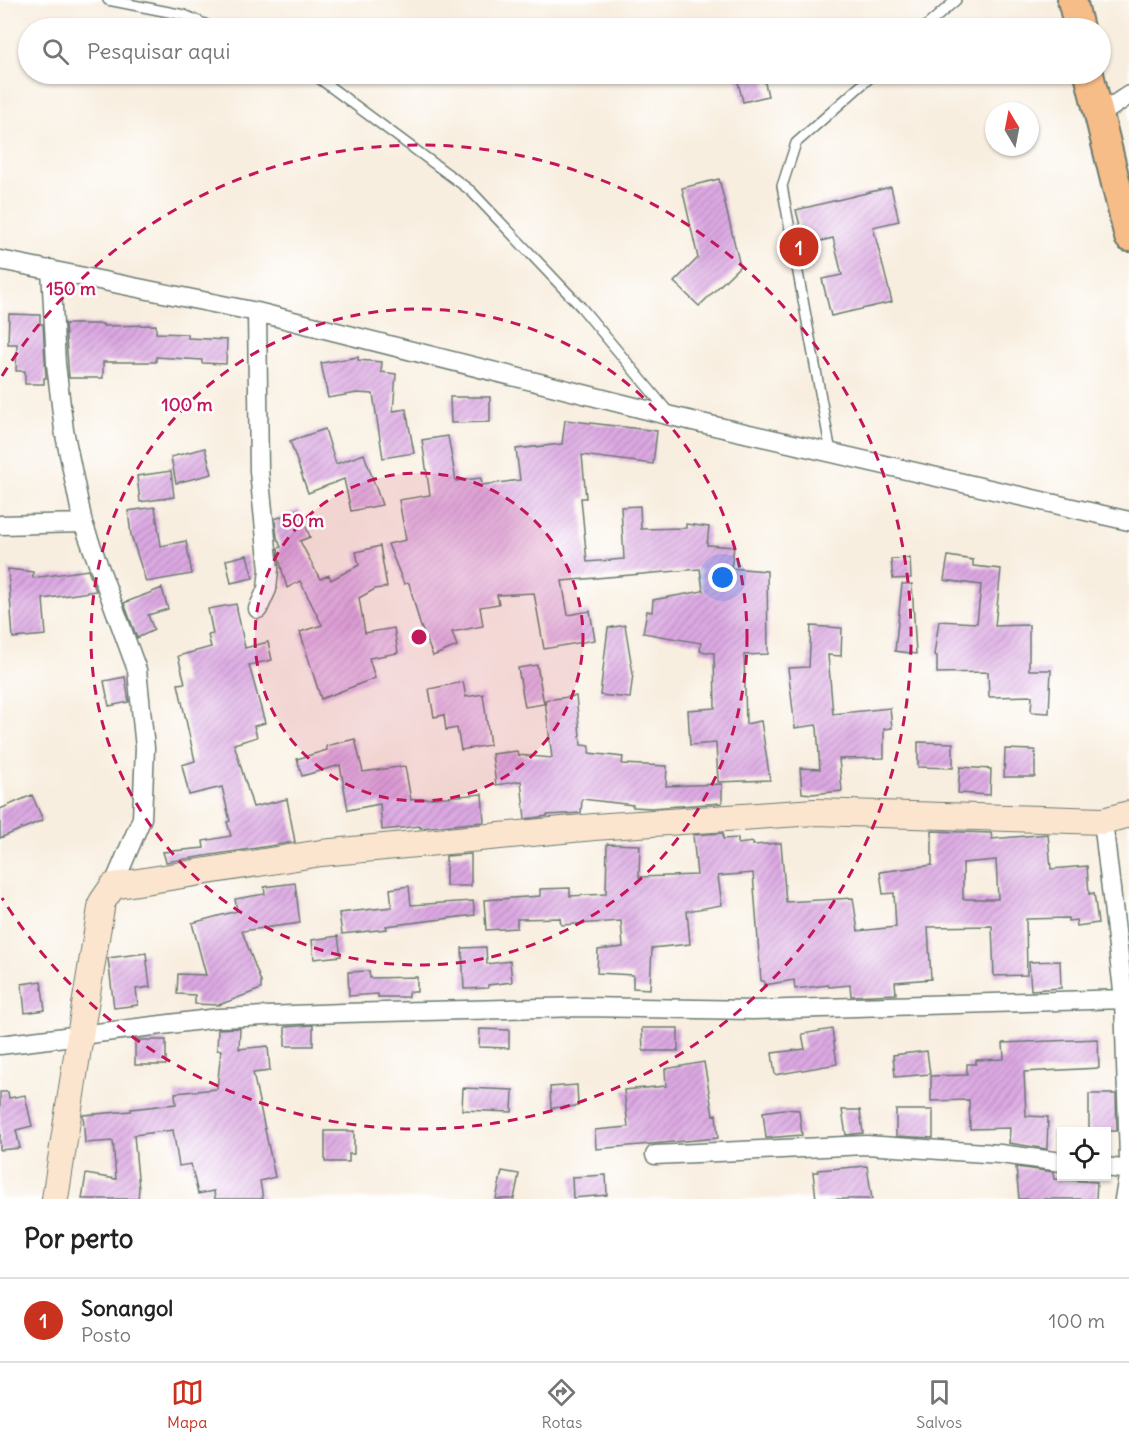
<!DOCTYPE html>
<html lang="pt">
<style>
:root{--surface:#fff;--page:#f2f2f2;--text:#222;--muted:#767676;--line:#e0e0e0;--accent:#c8321e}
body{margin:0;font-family:Delius,sans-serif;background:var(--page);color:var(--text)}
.controls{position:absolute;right:18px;bottom:18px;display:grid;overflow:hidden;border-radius:0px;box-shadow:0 2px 4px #0004}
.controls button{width:54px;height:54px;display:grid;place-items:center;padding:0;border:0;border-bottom:2px solid var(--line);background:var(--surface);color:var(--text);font:30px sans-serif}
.compass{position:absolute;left:985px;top:102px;width:54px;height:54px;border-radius:50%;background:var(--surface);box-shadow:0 2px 4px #0004;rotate:350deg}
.you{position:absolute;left:723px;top:578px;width:21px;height:21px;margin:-15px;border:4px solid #fff;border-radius:50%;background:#1a73e8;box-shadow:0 0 0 9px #1a73e833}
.badge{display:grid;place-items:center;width:39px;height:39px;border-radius:50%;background:var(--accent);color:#fff;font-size:20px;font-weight:700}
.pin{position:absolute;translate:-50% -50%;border:3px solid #fff;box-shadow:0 2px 6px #0006}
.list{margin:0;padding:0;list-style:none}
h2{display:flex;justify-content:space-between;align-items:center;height:78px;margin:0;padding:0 24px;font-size:26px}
h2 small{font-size:20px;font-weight:400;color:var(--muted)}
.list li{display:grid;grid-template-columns:39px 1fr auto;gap:18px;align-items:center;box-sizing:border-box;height:84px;padding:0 24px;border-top:2px solid var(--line)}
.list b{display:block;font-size:22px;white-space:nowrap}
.list p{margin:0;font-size:20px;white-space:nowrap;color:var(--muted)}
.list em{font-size:20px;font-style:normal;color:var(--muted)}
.icon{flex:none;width:33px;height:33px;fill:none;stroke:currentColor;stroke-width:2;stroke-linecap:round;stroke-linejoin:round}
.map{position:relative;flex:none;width:1129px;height:1199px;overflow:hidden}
.search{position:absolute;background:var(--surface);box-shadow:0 2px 4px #0004;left:18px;right:18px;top:18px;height:66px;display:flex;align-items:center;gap:15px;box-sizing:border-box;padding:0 21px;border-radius:33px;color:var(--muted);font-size:22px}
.sheet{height:162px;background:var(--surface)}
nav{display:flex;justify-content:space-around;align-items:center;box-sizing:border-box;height:84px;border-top:2px solid var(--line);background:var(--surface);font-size:16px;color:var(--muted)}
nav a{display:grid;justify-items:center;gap:3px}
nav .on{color:var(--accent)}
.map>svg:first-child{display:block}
</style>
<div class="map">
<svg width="1129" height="1199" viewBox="0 0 1129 1199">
<defs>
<pattern id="building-hatch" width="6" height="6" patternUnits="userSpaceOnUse" patternTransform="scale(1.5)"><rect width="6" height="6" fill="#dda9e3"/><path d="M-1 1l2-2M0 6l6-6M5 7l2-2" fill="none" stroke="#b38bb9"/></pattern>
</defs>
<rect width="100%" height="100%" fill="#fff"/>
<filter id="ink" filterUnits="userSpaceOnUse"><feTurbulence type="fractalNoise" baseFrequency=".0167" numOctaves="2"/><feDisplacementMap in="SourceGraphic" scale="12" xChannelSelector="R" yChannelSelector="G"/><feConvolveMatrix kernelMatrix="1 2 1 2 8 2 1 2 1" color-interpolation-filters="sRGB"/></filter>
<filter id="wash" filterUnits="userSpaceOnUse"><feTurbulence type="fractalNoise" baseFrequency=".008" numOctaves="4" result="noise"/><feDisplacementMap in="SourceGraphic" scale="24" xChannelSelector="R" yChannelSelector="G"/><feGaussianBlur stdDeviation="1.35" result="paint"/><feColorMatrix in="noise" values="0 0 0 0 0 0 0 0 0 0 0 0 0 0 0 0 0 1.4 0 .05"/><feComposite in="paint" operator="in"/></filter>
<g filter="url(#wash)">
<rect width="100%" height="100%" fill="#f8eedf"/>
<g id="blocks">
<path fill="url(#building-hatch)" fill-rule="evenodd" d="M736,74H763L768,96L743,102Z
M719,179L740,266L699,306L674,282L698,258L682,188Z
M891,187L899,221L873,227L892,302L831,316L822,279L842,275L833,238L805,245L796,210Z
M9,314L40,315V324H43L46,378H44V384H25V371H16L17,344H8Z
M65,324H103V326L156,325V333L188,334V338L227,340L226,364L202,363V360L156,357V362H103V378H69Z
M358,357V360L382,362L381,372L396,374L393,411L406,409L414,453L383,458L373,394L357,393L328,398L321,363Z
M450,397H490V422L451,423Z
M565,420L657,431L653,464L582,455L586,498H581L587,562L624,559L621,507L640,506L641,529L686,528V524L709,527L707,545L734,547L731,568L767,571L768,654L744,655L746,724L761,721L770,780L718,782L716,743L690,745L688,710L715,708L714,653L700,651L701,643L643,633L647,611L652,612L653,600L703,591L700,569L562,581L568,615L590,611L595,640L544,649L534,593L497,595L499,604L480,607L483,626L452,632L457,646L433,656L420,624L409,583L404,584L388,544L406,540L399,500L430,495L422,440L448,436L456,481L481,478L482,485L520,480L516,449L562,444Z
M325,429L336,464L364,454L382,505L351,511L344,479L308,493L290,441Z
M205,448L212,474L176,483L171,457Z
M171,471L174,497L140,502L137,476Z
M155,507L161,546L186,541L192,574L146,582L131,535L128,511Z
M299,509L310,537L300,541L320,579L329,575L331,580L359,565L356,552L380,546L387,587L375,589L359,598L365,633L394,628L398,653L369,658L375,678L321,699L300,632L322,625L300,581L287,588L280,563L278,548L281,547L277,537L275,519Z
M247,555L253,578L231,583L226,560Z
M948,556L973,560V566L1001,569L995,626L1029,625V670H1051L1049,713L1031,712L1032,696L989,697L988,672L937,673V656L934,655L939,621L977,623L981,585L944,580Z
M910,558L911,578L893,579L891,559Z
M8,569L33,572V578L88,570L96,591L43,599L46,635L13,638Z
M902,584H912L916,654L895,651Z
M162,588L168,609L148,615L154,630L137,638L124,603Z
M236,604L245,648L268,642L272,660L249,665L265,723L254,726L257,737L234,744L253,807L287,799L295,842L166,862L163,852L204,848L203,841L231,836L227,822L230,821L222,787L189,795L182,765L195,761L178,684L185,683L178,656L211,647L208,635L213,634L208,609Z
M625,625L633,674L630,698L600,695L608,628Z
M811,626L842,628L841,656L828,655L833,714L890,708L892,728L884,729V758L839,759L842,791L812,794L802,793L800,768L820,769L817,728L816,725L795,728L788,668L809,667Z
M537,665L544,704L525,707L518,668Z
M125,677L129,702L109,706L104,681Z
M463,682L466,697L483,694L490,745L461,750L457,728L446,730L444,715L434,717L429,689Z
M576,696L581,745L590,746L589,753L623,757L622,764L667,766L666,786L722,784V803L651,808L633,807V805L582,799L581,813L547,815V816L525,819L521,781L496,785L492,754L517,751L518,755L552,758L545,700Z
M355,739L363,772L405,766L411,800L482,794L484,822L420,828V826L382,830L380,804L348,810L340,765L302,776L297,759L327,750L326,746Z
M918,742L953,743V768L918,767Z
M1005,749L1035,750V777H1004Z
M960,767L991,769L990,795L958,793Z
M32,795L43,820L0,838V809Z
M932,831L991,833L992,839L1048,834L1051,869L1087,866L1089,894L1094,893L1098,923L1077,926L1076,920L1068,921V918L1026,919L1027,975L994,976L992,926L928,927L931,979L895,982L896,994L851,996L850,985L829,987L828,985L795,989L794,980L764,985V981H761L753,873L718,876L722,905L687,911L690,944L652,948L650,989L633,988V975L597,973L598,950L623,947L621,921L561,925L560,918L517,919V928L486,930L484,900L540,896V889L570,888V896L606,894L607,844L640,845L639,877L697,875L693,835L723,833V839L738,838V844L753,842V845L781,843L786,902L853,898L858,931L896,927L894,893L883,894L880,872L932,865ZM996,860L998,899H963V863Z
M471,854V886H446V856Z
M295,883L300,923L242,931L261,982V989L219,1005L195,1004V995L177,994L178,974L206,975L192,923L237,911L235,899L265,894L264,887Z
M409,886L411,905L473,901L475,915L386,926L387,929L342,934L339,913L392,907L390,889Z
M338,936L341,956L314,959L312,940Z
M486,947L487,964L510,961L512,982L488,985V988L464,989L462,948Z
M146,953L150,987L136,989L138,1005L114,1008L108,958Z
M1060,961L1061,988L1031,990L1029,962Z
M369,971L370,978L417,977V992H409V997H378V994L349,996L348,972Z
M41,981L45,1010L25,1013L22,984Z
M313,1025V1046H285V1027Z
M240,1028L239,1049L268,1046L270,1071L253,1073L275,1177L260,1181L263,1199H215L214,1191L198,1194L191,1164L179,1166L173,1130L134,1135L139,1189L138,1199H82L86,1174L116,1179L113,1141L85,1143L83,1115L131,1111V1109L176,1104L175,1093L217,1089L221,1050H217L218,1029Z
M642,1028H678V1051H643Z
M480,1029L509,1030V1048L479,1047Z
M832,1029L837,1064L775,1075L772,1053L805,1049L802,1034Z
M1098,1039L1099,1068L1024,1072L1026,1116L1048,1117L1047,1149L1009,1143L1010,1128L970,1129L969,1100L931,1101V1076L967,1075V1064H976V1060L1004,1059L1003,1043Z
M135,1040H166V1065H135Z
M927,1051L930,1074L895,1077L893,1055Z
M704,1062L713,1115L716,1114L718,1138L596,1149L595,1130L628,1127L624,1090L666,1086L665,1069Z
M577,1085L578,1106L551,1108L550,1087Z
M463,1088L513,1090L512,1112L462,1110Z
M0,1092H8L9,1098L25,1095L32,1126L16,1130L20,1148L0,1150Z
M1089,1094H1116L1117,1131H1089Z
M783,1109L799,1110L802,1135L766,1138L763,1112Z
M842,1110H860L863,1133L846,1135Z
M896,1110H933V1138L896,1136Z
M325,1131H354V1154H349V1162H325Z
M867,1166L872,1199H816L813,1172H818V1170Z
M1016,1167L1053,1172L1054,1179L1097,1182L1096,1199H1019Z
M502,1171L519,1174L514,1199H496Z
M606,1175L607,1195L573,1198L572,1177Z"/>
</g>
</g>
<g filter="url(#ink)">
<use href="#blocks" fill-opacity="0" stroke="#6b7b70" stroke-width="1.5"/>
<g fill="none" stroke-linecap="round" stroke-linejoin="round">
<defs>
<path id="lane" d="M108,0L184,15L214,28
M924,28L956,0
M313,74L471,191L581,307L670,414
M831,452L782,186L796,143L874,74"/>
<path id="street" d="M1099,115L1129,95
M0,260L257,312L671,416L1129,521
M51,269L56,364L64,430L83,523L137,670L145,748L142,818L113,886
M257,312L259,471L269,569L267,589L258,609
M0,525L83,523
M1103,821L1124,999L1129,1160
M0,1045L218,1018L343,1013L585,1007L753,1010L1124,999
M655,1155L866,1145L1000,1154L1062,1162
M1106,1167L1129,1170
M1124,1199L1129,1172"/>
<path id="secondary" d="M55,1199L80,1036L102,902L113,886L321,853L594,827L815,812L1103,821L1129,814"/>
<path id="primary" d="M1072,0L1079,28
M1089,74L1129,237"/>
</defs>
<use href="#lane" stroke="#6b7b70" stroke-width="12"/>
<use href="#street" stroke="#6b7b70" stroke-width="21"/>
<use href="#secondary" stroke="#6b7b70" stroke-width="28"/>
<use href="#primary" stroke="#6b7b70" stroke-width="32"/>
<use href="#lane" stroke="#fff" stroke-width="9"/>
<use href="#street" stroke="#fff" stroke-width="18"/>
<use href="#secondary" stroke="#fce5cf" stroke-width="26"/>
<use href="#primary" stroke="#f7bd88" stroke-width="28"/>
</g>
</g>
<circle cx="419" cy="637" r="164" fill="#c2185b" fill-opacity=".12"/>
<g fill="none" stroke="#c2185b" stroke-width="3" stroke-dasharray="10 8">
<circle cx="419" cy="637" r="164"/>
<circle cx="419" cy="637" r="328"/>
<path d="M2 376A492 492 0 1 1 2 898"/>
</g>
<circle cx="419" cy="637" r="9" fill="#c2185b" stroke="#fff" stroke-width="3"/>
<g font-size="18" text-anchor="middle" font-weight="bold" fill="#c2185b" stroke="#fff" stroke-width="5" stroke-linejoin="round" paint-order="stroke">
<text x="71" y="295">150 m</text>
<text x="187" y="411">100 m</text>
<text x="303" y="527">50 m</text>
</g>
</svg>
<div class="controls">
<button><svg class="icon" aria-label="locate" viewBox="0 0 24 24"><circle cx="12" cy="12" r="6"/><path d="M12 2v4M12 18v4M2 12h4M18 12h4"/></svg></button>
</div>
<svg class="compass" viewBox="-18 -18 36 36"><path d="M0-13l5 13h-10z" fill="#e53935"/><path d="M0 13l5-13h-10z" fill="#767676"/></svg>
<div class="you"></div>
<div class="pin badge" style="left:799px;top:247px">1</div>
<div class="search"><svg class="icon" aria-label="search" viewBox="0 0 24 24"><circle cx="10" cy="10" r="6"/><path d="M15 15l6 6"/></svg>Pesquisar aqui</div>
</div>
<section class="sheet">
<h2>Por perto<small></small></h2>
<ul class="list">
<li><span class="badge">1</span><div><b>Sonangol</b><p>Posto</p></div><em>100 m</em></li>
</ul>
</section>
<nav>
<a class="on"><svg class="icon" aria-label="map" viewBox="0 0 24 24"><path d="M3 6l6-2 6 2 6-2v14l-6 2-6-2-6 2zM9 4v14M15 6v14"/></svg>Mapa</a>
<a><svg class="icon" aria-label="directions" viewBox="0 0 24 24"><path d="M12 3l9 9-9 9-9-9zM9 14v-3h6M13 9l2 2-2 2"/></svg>Rotas</a>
<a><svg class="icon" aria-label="saved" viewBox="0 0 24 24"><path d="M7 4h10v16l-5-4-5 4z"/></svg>Salvos</a>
</nav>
